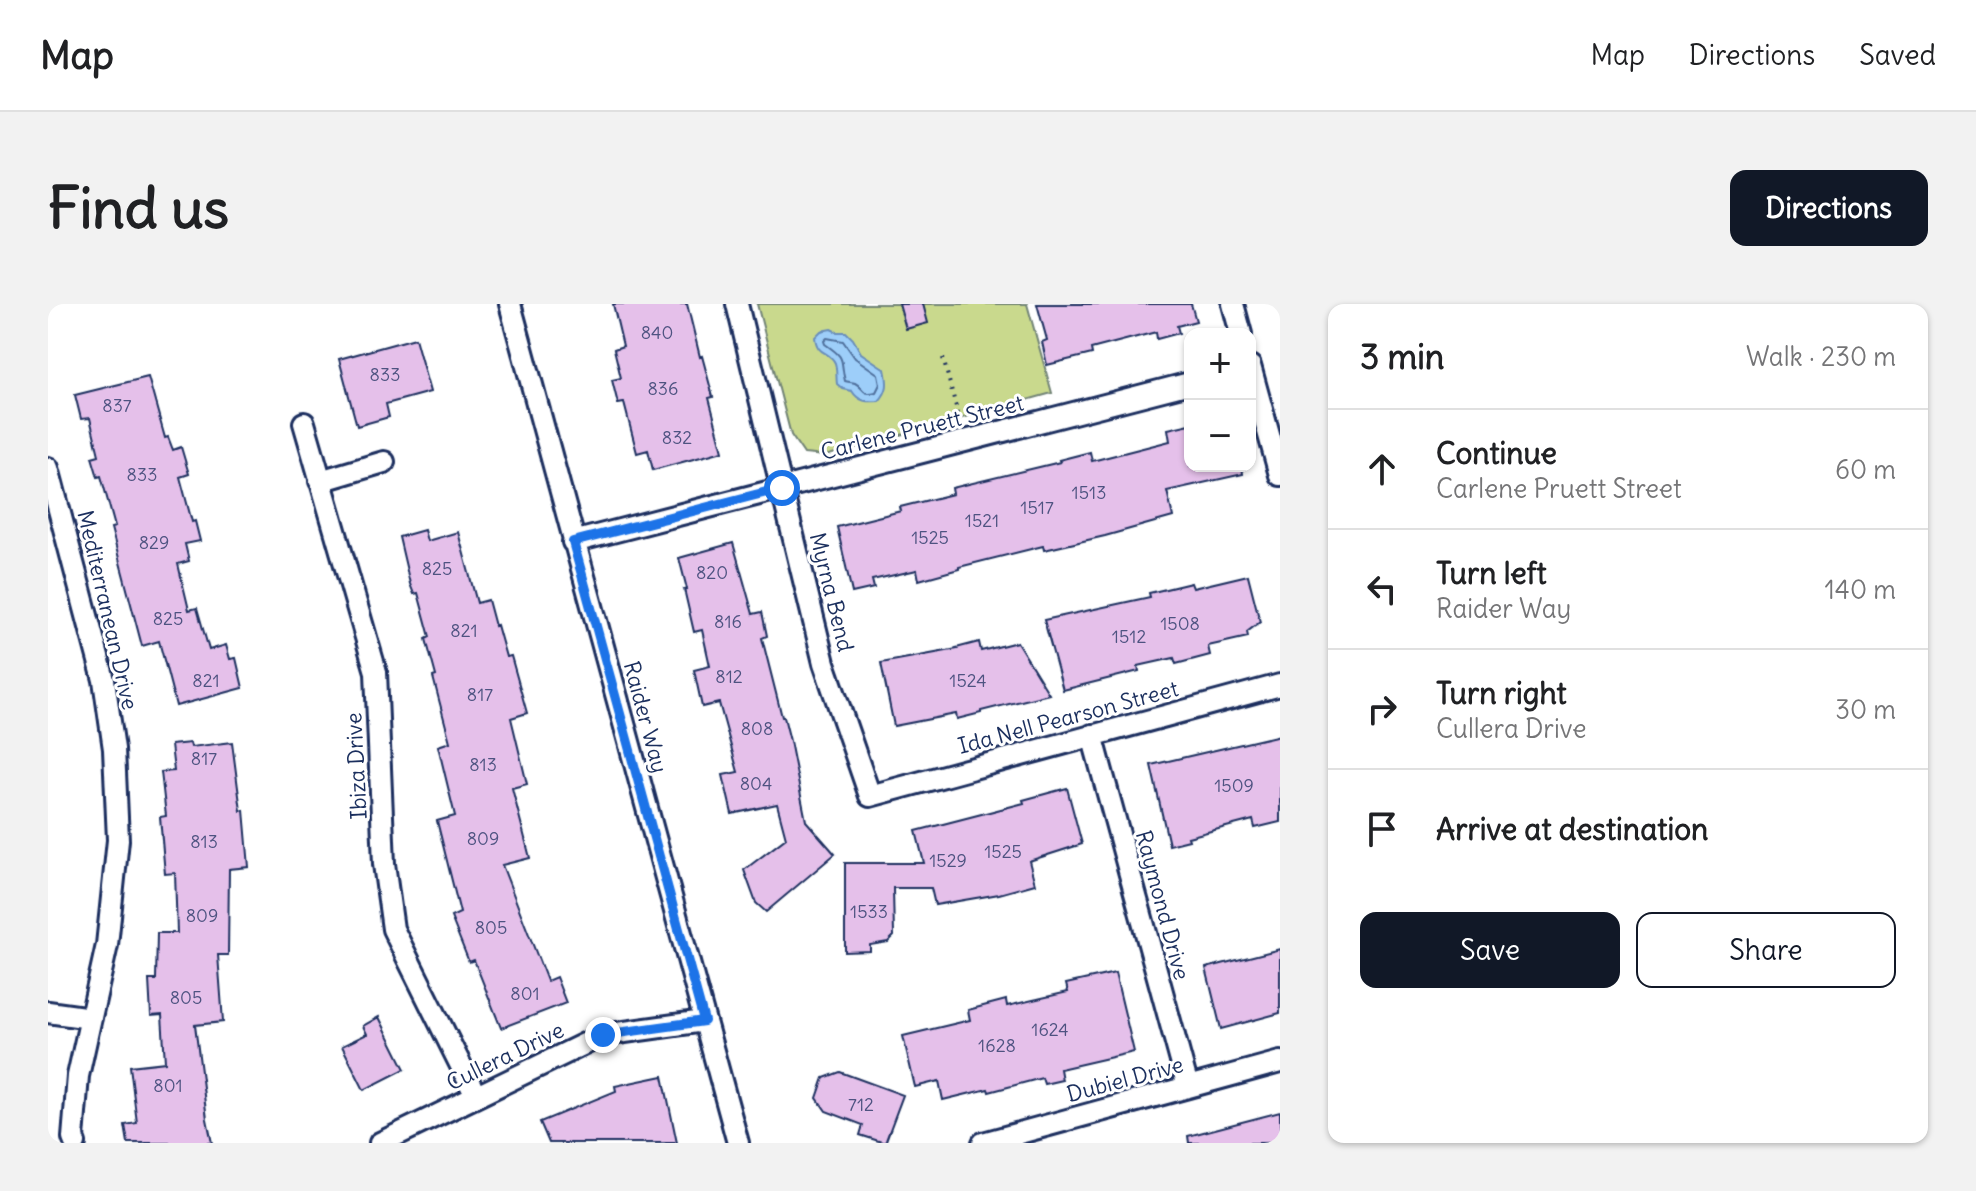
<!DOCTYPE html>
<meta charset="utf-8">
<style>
:root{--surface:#fff;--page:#f2f2f2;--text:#202124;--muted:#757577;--line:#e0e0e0;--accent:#111827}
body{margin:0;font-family:Delius,sans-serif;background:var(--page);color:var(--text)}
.controls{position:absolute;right:24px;top:24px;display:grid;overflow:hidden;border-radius:16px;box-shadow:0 2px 6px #0004}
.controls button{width:72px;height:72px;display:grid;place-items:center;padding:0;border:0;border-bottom:2px solid var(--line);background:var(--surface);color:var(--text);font:40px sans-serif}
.stop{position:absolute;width:24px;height:24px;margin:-18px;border:6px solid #1a73e8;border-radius:50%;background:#fff}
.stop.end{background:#1a73e8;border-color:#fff;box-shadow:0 2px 8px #0008}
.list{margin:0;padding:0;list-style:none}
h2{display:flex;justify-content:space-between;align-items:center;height:104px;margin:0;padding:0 32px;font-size:34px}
h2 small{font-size:26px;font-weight:400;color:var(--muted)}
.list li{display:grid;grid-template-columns:52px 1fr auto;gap:24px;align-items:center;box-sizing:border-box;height:120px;padding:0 32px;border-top:2px solid var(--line)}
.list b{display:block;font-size:30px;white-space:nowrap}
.list p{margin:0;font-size:26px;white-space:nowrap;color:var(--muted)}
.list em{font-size:26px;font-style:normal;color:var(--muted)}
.actions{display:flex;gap:16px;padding:24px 32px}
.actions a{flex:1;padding:18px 0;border:2px solid var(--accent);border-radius:16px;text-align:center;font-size:28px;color:var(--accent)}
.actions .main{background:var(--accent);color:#fff}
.icon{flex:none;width:44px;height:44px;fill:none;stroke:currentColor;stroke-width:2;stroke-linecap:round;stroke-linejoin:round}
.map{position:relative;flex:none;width:1232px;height:839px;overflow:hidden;border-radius:16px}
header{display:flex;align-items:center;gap:48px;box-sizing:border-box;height:112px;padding:0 40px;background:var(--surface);border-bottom:2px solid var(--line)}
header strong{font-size:38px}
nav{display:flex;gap:44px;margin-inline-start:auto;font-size:28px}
.intro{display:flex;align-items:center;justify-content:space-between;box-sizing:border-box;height:192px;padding:0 48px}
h1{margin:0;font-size:56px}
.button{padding:20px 36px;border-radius:16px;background:var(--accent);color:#fff;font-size:28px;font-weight:700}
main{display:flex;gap:48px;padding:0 48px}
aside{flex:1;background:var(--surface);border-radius:16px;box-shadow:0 2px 6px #0004}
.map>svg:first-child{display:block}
</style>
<header>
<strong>Map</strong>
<nav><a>Map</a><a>Directions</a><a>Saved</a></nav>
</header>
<div class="intro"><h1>Find us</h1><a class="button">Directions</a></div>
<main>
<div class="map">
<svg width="1232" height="839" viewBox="0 0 1232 839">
<rect width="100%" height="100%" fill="#fff"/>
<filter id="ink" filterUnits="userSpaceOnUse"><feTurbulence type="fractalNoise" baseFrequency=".0125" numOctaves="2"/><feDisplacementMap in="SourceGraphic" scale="16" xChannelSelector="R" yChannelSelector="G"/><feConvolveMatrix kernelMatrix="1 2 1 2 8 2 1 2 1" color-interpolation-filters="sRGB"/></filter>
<g filter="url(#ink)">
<path fill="#c9d98d" stroke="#728476" stroke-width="2" d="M709,0H979L1004,89L777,152L756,150L743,131Z"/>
<path fill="#9dcef9" stroke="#698ebb" stroke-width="2" d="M783,25L789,28H798L805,35L813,49L837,65C840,79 841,86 831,97C819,98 811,98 804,87L795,85L789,80C788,74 789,65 787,59C781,46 769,52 767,33L773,27Z"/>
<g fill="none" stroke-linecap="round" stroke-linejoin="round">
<path stroke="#4f6f9c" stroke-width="2" d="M779,34L795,37L807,54L830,70L832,80L828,88C813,92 817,84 807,79C804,78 801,78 797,77C791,54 800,56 777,40L776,37Z"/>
</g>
<path fill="#e5c0ea" stroke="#1b2f5e" stroke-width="2" d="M565,0H639L652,53L654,52L665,93L661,94L675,147L605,166L600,146L589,149L576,99L570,100L564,76L573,74L566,45L575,42Z
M851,0H875L880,19L858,25Z
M989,0H1143L1148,17L1129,22L1131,29L1109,35L1108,28L1043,45L1044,50L999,61L994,38L999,36Z
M367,34L382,88L338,100L341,113L309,122L291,55Z
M100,73L117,134L120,133L125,146L133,143L141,170L132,173L144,218L147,217L152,237L137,240L141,257L130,260L141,306L149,304L161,346L178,341L182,355L188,354L195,384L128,402L111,337L94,342L63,224L67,223L53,172L50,173L44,153L51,151L42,114L33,115L27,91Z
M1142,120V162H1194L1195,170L1119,187L1125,213L1057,232L996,246L995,242L911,263V265L871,276L869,266L824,276L826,284L804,289L789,223L853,207L852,203L905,190L904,184L1012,158L1011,156L1042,148L1044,157L1122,137L1120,125Z
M376,226L379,237L410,228L429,299L440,296L447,322L449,321L458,353L463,352L479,409L463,414L479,480L464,484L482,554L454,561L499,677L508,673L518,699L453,724L426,656L421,658L403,613L412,609L389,517L407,512L390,442L402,438L385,373L388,372L378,335L382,333L370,289L366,290L362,280L351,233Z
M685,239L705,310L714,308L719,332L714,334L734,413H736L742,437L758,517L787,550L718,608L708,599L696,566L738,534L729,500L684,510L675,471L690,468L671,399L654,403L646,366L662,362L654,326L646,328L636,285H639L631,254Z
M1200,271L1212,318L1199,328L1200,333L1160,342L1162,351L1128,360L1126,354L1090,362L1091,367L1015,386L996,316L1102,293L1101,289L1143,279L1145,284Z
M931,338L933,347L969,338L1001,390L933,407V409L909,415L908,410L846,422L833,359L909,345L908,344Z
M1232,431V518L1207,524L1205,516L1140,533L1141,536L1121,541L1103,461Z
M184,438L193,507L196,506L201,563L181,565L180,651H170L175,718L147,721L159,815L164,839H80L77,821L89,819L82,762L117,758L114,711L103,712L101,676H108L109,629H129L127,569L117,570L112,513L118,512L113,468L126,467L123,441L142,439L143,443Z
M1019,484L1034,540L981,557L987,580L951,590L887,601L883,584H845L846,632L840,638L822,641V647L797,648V559H876L868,527L976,499L975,496Z
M1232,645V709L1173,725L1158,664Z
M1067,669L1086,748L1012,765L1014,776L996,780L994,774L941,788L940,785L895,796L891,777L867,783L855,732L922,716L920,706L958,696L959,702L1020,688L1018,680Z
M331,713L357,765L316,786L294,742L319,730L315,722Z
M792,768L855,791L837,839L812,831L815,821L778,807L769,794L776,774Z
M615,772L629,839H501L492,818L568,787L567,782Z
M1232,808V839H1141L1140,832Z"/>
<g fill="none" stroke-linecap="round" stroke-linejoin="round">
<defs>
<path id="street" d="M462,0L690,839
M689,0L776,359L822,492L1232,381
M1185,0L1193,30
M1202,62L1232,171
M256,119L328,368L336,560L345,625L428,792
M0,164L56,376L66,445L70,536L59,641L30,772L25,834L27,839
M272,177L336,158
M525,238L1142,79
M1044,431L1140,783
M0,708L43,714
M332,839L555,731L656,717
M935,839L1232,758"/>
</defs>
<use href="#street" stroke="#1b2f5e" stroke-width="26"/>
<path stroke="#1b2f5e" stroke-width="4" stroke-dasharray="2 6" stroke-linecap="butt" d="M895,54L911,114"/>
<use href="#street" stroke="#fff" stroke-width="20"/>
</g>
</g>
<g fill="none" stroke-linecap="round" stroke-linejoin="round" filter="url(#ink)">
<path stroke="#1a73e8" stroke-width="10" d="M555,731L656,717L525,238L734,184"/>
</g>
<g text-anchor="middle" stroke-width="6" stroke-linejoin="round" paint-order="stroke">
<g font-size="18" fill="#4e5381">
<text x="609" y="35">840</text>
<text x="337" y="77">833</text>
<text x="615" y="91">836</text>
<text x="69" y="108">837</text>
<text x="629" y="140">832</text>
<text x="94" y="177">833</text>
<text x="1041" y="195">1513</text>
<text x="989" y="210">1517</text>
<text x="934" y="223">1521</text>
<text x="882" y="240">1525</text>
<text x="106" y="245">829</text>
<text x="389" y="271">825</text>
<text x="664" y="275">820</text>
<text x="120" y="321">825</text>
<text x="680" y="324">816</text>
<text x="1132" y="326">1508</text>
<text x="416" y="333">821</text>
<text x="1081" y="339">1512</text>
<text x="681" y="379">812</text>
<text x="158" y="383">821</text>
<text x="920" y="383">1524</text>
<text x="432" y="397">817</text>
<text x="709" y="431">808</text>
<text x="156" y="461">817</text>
<text x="435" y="467">813</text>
<text x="708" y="486">804</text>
<text x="1186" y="488">1509</text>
<text x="435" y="541">809</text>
<text x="156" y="544">813</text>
<text x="955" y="554">1525</text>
<text x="900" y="563">1529</text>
<text x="821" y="614">1533</text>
<text x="154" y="618">809</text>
<text x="443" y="630">805</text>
<text x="477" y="696">801</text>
<text x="138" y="700">805</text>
<text x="1002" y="732">1624</text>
<text x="949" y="748">1628</text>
<text x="120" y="788">801</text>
<text x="813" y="807">712</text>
</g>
<g font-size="22" fill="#1b2f5e" stroke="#fff">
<text transform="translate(874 123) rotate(-14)" y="8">Carlene Pruett Street</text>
<text transform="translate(784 288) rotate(76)" y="8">Myrna Bend</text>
<text transform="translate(60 306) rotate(77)" y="8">Mediterranean Drive</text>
<text transform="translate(598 413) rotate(75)" y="8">Raider Way</text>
<text transform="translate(1020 413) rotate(-15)" y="8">Ida Nell Pearson Street</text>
<text transform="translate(308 462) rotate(-93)" y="8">Ibiza Drive</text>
<text transform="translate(1115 601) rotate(75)" y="8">Raymond Drive</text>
<text transform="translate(457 752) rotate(-26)" y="8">Cullera Drive</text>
<text transform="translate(1077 775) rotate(-15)" y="8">Dubiel Drive</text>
</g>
</g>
</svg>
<div class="controls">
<button>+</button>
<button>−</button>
</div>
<div class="stop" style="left:734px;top:184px"></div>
<div class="stop end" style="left:555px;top:731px"></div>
</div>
<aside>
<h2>3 min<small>Walk · 230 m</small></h2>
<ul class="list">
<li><svg class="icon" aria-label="ahead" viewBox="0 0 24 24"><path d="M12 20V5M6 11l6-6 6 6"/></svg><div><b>Continue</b><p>Carlene Pruett Street</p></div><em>60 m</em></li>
<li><svg class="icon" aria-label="left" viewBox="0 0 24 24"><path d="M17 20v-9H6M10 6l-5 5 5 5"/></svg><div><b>Turn left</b><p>Raider Way</p></div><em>140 m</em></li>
<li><svg class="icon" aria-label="right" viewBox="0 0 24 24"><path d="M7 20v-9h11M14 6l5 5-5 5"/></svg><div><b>Turn right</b><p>Cullera Drive</p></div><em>30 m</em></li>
<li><svg class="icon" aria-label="arrive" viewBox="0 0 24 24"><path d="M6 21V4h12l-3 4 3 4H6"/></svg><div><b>Arrive at destination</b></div></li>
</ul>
<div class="actions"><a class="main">Save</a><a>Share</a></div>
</aside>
</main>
